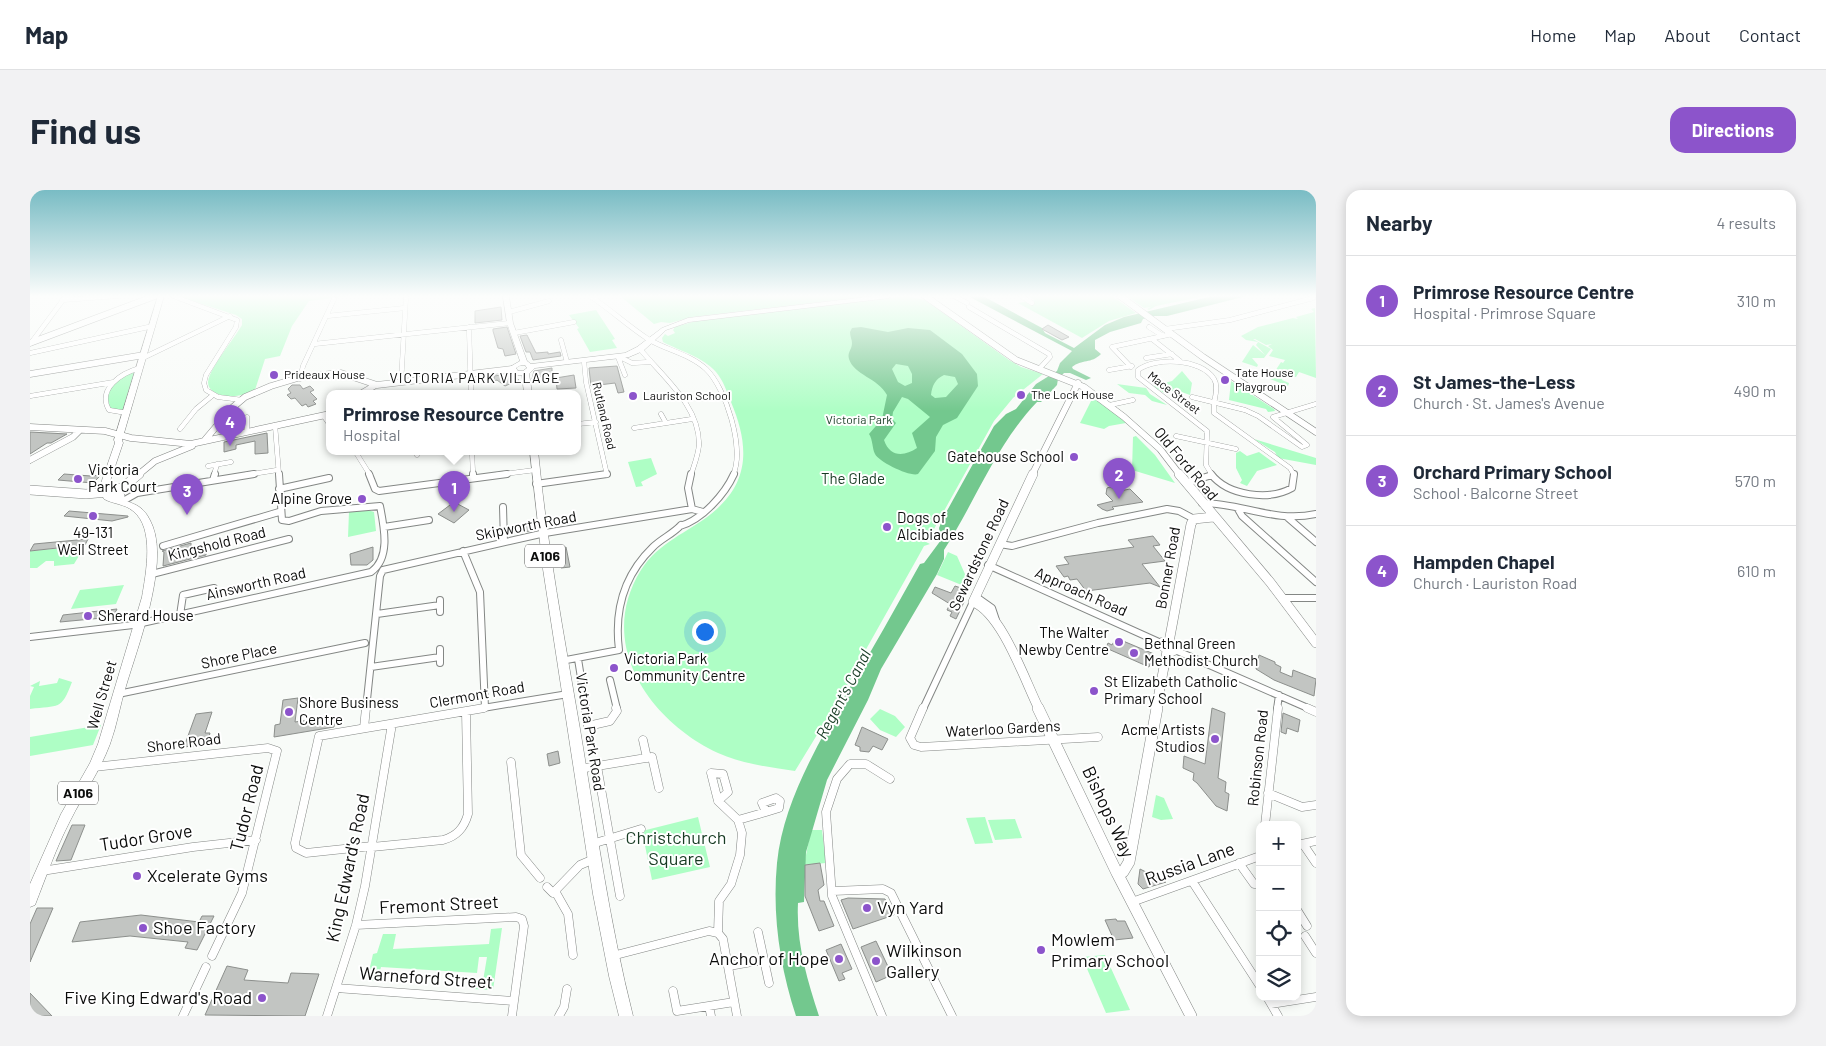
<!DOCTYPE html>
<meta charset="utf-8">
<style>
:root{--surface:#fff;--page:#f2f2f3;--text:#1f2937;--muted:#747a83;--line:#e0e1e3;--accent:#8c54cb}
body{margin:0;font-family:Barlow,sans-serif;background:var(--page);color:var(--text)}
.controls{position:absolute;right:15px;bottom:15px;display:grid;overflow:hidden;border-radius:10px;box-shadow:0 2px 12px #0003}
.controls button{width:45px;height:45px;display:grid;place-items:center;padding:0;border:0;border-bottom:1px solid var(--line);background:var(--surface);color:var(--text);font:25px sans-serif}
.you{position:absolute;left:674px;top:441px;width:18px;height:18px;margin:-12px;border:4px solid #fff;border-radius:50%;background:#1a73e8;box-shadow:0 0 0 8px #1a73e833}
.badge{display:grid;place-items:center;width:32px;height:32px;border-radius:50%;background:var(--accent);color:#fff;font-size:16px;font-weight:700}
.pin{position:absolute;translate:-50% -41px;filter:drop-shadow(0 1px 2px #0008)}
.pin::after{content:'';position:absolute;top:26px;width:18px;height:15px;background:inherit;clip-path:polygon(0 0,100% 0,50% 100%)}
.popup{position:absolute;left:296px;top:200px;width:255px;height:65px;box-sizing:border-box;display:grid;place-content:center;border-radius:10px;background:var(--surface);filter:drop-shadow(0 1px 4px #0005);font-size:16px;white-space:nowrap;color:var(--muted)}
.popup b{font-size:19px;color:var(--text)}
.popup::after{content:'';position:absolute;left:50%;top:100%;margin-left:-10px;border:10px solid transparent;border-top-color:var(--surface)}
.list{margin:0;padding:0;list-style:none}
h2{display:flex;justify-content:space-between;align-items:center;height:65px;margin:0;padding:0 20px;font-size:21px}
h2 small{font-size:16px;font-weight:400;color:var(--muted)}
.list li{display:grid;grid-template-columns:32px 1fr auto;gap:15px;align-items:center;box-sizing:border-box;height:90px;padding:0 20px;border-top:1px solid var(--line)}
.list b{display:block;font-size:19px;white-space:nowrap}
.list p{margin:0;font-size:16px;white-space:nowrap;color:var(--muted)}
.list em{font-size:16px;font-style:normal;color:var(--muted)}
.icon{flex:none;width:28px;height:28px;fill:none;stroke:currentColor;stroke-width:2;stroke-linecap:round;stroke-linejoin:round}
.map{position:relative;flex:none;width:1286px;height:826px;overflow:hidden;border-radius:15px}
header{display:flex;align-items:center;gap:30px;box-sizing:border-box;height:70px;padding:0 25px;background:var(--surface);border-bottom:1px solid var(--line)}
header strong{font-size:24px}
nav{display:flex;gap:28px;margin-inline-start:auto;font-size:18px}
.intro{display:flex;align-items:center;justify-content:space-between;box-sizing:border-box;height:120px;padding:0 30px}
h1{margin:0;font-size:35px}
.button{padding:12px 22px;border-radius:15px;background:var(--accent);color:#fff;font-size:18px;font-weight:700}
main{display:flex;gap:30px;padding:0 30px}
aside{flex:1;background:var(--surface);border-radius:15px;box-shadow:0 2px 12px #0003}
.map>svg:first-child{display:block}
</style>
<header>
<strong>Map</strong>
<nav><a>Home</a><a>Map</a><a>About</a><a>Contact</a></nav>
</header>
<div class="intro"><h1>Find us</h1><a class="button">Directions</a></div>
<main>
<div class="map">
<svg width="1286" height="826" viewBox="0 0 1286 826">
<rect width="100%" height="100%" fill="#f8fbf8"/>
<path fill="#aefec5" d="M147,106H320L279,111L262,136L250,166L235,169L225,200C214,205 204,208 191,205C185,203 178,200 178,192C180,177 204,149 212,135V129L206,125Z
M590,106H841L662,127L640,133L631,132L624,134Z
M876,106L895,110L979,170L991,177L1013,184L983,208L964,231L904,339V347L900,346L896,352L900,354L894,356L888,367L830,470L832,471L765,581C739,577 713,574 688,563C620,531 565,454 611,380C629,352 657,343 681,324C721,292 719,255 701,212C697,202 693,190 686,182C673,167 650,161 633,152L632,148L635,144L638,146L645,143L643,140L645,137L666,131Z
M997,106H1082L1106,123L1079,131L1052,148L988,113L1005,110Z
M1097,106H1175L1126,116L1119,120L1117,119L1121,117L1114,118Z
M1285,118L1286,188L1269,182L1266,187L1252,186V190L1259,193L1258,196L1240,189L1251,172L1253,173L1255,170L1239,166L1243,160L1238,156L1242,154L1236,155L1225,149H1223L1241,159L1234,168H1222L1228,175L1227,177L1212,172L1223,155L1235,165L1226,155L1228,152L1216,150L1211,146L1228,137L1263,128L1268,129L1266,127L1284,122L1281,119Z
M566,120L585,149L582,150L587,158L560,162L547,139L549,138L539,125Z
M105,180L92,222L81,218C69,201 92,187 105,180Z
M1152,181L1162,193L1160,205L1146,200L1134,203L1123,196L1142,191Z
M1201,191L1244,219L1245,221L1238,222L1236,219L1199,210Z
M1087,194L1116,198L1120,204L1137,215L1122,211L1115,205L1099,203Z
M1062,209H1067L1096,233L1079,236L1074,239L1050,233Z
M1106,246L1125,265L1145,293L1102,280L1103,247Z
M1224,249L1286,268V275L1248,268L1245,262Z
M1210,261L1217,266L1229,262L1247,275L1227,281L1217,296L1210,293L1212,290L1206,278V263Z
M621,268L627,284L611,292L613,296L606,297L598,272Z
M338,320L344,322L346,341L318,347L319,322Z
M55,356L44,374L24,376V371H16L7,378H0V361Z
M918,362L927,366L938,391L939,398L907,385Z
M94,395L86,414L41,419L50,400Z
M29,488L42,492C31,521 29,515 0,519V506L4,497L0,496L10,491L9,496L27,493Z
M850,519L865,526L875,537L866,547L850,540L840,529Z
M71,535L63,555L0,566V547Z
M1126,605L1134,608L1143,629L1131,630L1122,627Z
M668,627L680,677L622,690L612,641Z
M955,627L963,653L945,654L936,628Z
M985,629L992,648L965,650L958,630Z
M781,640H792L796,673L774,675Z
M472,738L463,800L443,799L444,797H452L457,767H449L447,783L351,777L347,791L337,790L343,764L347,763L353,744H366L363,759L459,754L461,739Z
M1075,765L1100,820L1076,823L1052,767Z"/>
<path fill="#73c88e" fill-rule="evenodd" d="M938,106H953L1012,138L1015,143L1044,158L1075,135L1094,127L1183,106H1217L1137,126H1125L1113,129L1111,133L1080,142L1065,150V159L1071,164C1061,174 1052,169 1042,177L1043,179L1061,188L1056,190L1040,183H1034L1028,189L1027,195L1011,212H1007C966,255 945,312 914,360V369L907,384L851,479L838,510L797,590L776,662L774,712L768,713C766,753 777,789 789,826H766C750,777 742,725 747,673C753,612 788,555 817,502C842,460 866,417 890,374L894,373L911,350L909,338L913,328L964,236L976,224L986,219L1006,194L1027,181L1030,173L1042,161Z
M831,137L858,142L878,138L900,140L932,164L947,184L948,196L927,228L913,235L906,247L905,261L888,284C880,287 849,272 845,264C842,258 843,250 839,244L852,229L857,205C848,188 824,185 819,169C817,162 822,160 822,153C822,150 820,146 820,142L822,138ZM866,174L878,176L882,184V193L875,196L868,192L862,179ZM914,185L925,187L928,194L916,207L905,208L901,205C902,196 905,189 914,185ZM872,207L878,209L900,227L882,243L887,258C875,266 860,268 854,250L866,233L862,229L863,222Z"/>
<path fill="#c2c5c2" stroke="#8c8f8c" d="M471,117L472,130L445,133V121Z
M1018,135L1039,147L1032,150L1012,139Z
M477,137L486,164L475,166L473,159L468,158L463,141V139Z
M497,145L506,163L518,162V164L530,162L531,166L503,170L500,162H496L490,146Z
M587,176L594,202L588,203L585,193L561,196L559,178Z
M522,178V184L502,189L504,181Z
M478,184L489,190L475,196L467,190L464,191V186Z
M544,185L546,198L527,199L526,188Z
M262,195H270L273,199L280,196L284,200L280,202L287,209L283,211L286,214L278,217L276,214L272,216L265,208L261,209L257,205L261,203L258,199Z
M0,242L37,244L21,253H17L0,264Z
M237,243L238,263L225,264V251L206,255V259L194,262V252Z
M34,284L61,286L71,285L63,293L28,290Z
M1080,297L1090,301L1100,299L1113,312L1082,317L1084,319L1077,321L1072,319L1067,315L1083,311L1076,304L1077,298Z
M424,312L439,320L424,333L408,324Z
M39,321L98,326V327L82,331L34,326Z
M499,334L500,341L481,343V336Z
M1123,346L1130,355L1123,356L1135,371L1112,374L1130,397L1120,393L1056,401L1047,389L1040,390L1038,386L1034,387L1026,376L1039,374L1034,367L1104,357L1098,350Z
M58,349L55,355L0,361L4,354Z
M161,353V359L176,355V365L133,376L134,362L132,361Z
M343,357V370L337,375H321L320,364Z
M536,357L540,377L531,378L528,359Z
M925,396L934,399L929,410L934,412L926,429L920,426L922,422L917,420L920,414L902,403L905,397L921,403Z
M87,419L83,427L30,432L33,425Z
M1086,448L1124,464L1119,477L1076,458L1078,453L1082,455Z
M1229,465L1245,472V474L1251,477L1250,482L1262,487L1263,480L1286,489L1284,506L1244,490L1226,479Z
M268,508L265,532L305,526L304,537L244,547L245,535L250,534L253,510Z
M1182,518L1195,523L1188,588L1196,592L1195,602L1199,604L1197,621L1186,616L1167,593L1163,590L1164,583L1153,578L1154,566L1175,574Z
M182,522L175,543H180L177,554L154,557L166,524Z
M1253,523L1270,530L1268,542L1257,538L1256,544L1251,542Z
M832,537L858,549L852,560L843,556L839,562L830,561V557L825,555Z
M528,561L530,573L519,576L517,564Z
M42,635H55L41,670L26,671Z
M790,673L794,695L788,700L790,711H794L804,736L789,741L775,706V675Z
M1110,679L1136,692L1113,699L1108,694Z
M818,708L855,709L864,725L823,739L811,710Z
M7,718H23L0,772V734Z
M111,725L169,732L172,726H184L167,760L155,758L158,752L100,746L42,752L50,732Z
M1086,729L1087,731H1095L1103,748L1084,750L1075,730Z
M846,751L862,785L846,792L831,757Z
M811,754L822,779L812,783L815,789L809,791L796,760Z
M197,776L218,780L214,790L258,793L261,783L289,784L275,826L175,825Z
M0,803L22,826H0Z"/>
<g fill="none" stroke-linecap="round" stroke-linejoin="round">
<defs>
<path id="street-far2" d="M143,106L207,130L206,137L176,185L174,193L176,200L188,207L212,210
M560,106C580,119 598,136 618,149C636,160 660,164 676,179C696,198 715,259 703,285
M924,106L937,113
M991,106L1002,113
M32,110L87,106
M939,117L1019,164L1020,167L1009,179
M479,122L519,111
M297,126L375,118
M439,137L441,203
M1119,137L1133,146
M1135,139L1200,130L1283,108
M484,143L544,132
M1122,149L1150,171
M531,150L537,172
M1,153L36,106
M284,154L480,133
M610,159C633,187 670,216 669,255C668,266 664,275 661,285
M0,163L123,136
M588,167L595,185
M590,167L602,173L620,172
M113,168L200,126
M1116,168L1142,164
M554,171L556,192L577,285
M1101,177L1082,157L1142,144
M1079,180L1102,176
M270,189L273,176L304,109
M371,192L376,106
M0,206L84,192
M1162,207L1215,220L1228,226L1272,257L1277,255L1243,227L1286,214
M1080,215L1103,210
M97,223L79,220C67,199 91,183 110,178
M631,224L636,233
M293,225L300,235
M217,227V241
M548,234L566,232
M245,235L249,285
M604,238L662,229
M150,239L166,219L183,205
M1146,246L1206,259
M325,261L340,285
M387,261V265
M442,261L443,285
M178,276L201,272
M184,285L187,274
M216,285L247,280
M467,285L505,280
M1182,285L1176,275L1177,241L1108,187V180C1125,167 1171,168 1184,189C1190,198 1182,212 1184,223L1260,278L1264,285"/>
<path id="street-far1" d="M339,284L345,299L349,301L477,284
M443,284V287
M661,284L658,298L662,319
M1181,284C1198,306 1239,311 1262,298L1264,284
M183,290L185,284
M1156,293L1182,285
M506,294L577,284
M249,299L299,288
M93,311L107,303L224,284
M1172,313C1212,313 1244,333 1286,324
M473,317L474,352
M1208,319L1212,326L1286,392
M1257,327L1286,352
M650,336C672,330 695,304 704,284
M354,337L399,330
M970,354L982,356L1068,333L1137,319L1149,321L1164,329
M133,356L249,322
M433,361L450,402L455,518
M958,375L1131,453
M122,384L259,349
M945,406L962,418L966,430
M1252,408H1286
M410,410V422
M347,424L410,415
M150,425L153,405L184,398
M0,447L103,435L341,382C361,368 354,337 350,316L291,321L259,331L252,330L249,284
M410,459V473
M1145,460L1280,519
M548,469L556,519
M531,471L589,460C584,420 594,385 623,357C632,348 643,344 651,335
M341,477L410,467
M580,490L587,519
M88,504L335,453
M336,519L350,386L353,380L515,343L662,319L673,322
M447,519L538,504
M893,519L943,412
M1247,519L1249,505"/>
<path id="street" d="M555,518L558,536L580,531L587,521L586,518
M893,518L880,548L884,555L891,557L1068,547
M1277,518L1286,522
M334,538L336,518
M613,550L617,568
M481,572L491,665L510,688
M567,576L590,706
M64,577L238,558L247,561L212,703L182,766
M549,579L622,567L629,598
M681,583L693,584L698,602L688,611Z
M1238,603L1272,617L1286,615
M746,608L750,611L749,618L736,622L732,613Z
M688,611L708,630L712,643L710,665L701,694L689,711L688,743
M708,630L736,622
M1235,635L1248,518
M562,654L611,639
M1273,654L1286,673
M1267,655L1286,651
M342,656L276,663L266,658L265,653L289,546L454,518
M342,657L413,650C427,646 434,638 438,624L436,522
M1209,673L1224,694H1230
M12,681L163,657L226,650
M1162,691L1230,796
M517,697L523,703L550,675L564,669
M525,701L538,724L543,765
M803,701L853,699L861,703L922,826
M1102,712L1230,666
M1267,720L1277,736
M326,735L486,727L492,729L494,736L482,826
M728,742L739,793
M1275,746L1286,763
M582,766L679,741L688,743L693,749L707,826
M699,776L733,770
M306,798L484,811
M643,801L647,821L704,812
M1237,807L1248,826
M1241,814L1286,807
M679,816L681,826
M153,826L176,777
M297,826L326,735L335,696L362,534
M529,826L534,817L537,799
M852,826L802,706L796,622L807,589L820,574H836L860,589"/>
<path id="secondary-far2" d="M895,106L986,170L1054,197L1094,227L1130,259L1150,285
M1090,106L1173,167L1286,242
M0,153L125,106
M0,184L114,165
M332,203L344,196
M0,237L75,241L101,248L161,254L300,224
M174,251L202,218L215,207L241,196L271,187L311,183L347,195L482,179
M0,270L43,247L50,240
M108,285L125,271L162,256
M1002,285L1048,193"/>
<path id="secondary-far1" d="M1003,284L943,412C972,423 995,491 1009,519
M1149,284L1240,392L1286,453
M0,300L56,304L78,302L90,306L89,309
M86,303L109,284
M1133,452L1141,453L1145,460L1141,462L1131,455Z
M1139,452L1161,334L1164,329L1183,327
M1126,519L1137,461"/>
<path id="secondary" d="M1008,518L1087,683L1161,826
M1087,683L1093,682L1099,672L1127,518"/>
<path id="primary" d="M128,106H134L92,250L93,253L79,294H91L95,297L91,300H78L80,305C102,315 113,311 123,337C138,377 108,456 96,496C90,515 87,535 80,554C70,581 53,605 40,631C26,658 16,687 5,715L0,717V694L31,624L60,573L68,554L112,407C116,383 125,338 103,321C95,314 83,314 74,309L69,299L85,253L84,250Z
M473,106H479L483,133L497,171L501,174L595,163L607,157L632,138L658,128L845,106H862L859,108L659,132L636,140L613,161L599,167L505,178L499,184L502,203H494L492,185H483L478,178L490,171L477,133ZM491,175H495L497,178L493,181H488L486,178Z
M500,261H508C517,355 534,446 550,539C566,635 579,731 603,826H589L579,786L563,704L513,379Z"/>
</defs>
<use href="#street-far2" stroke="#848785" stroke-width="5"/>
<use href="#street-far1" stroke="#848785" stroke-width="8"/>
<use href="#street" stroke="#848785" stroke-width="9"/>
<use href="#secondary-far2" stroke="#848785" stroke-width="7"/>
<use href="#secondary-far1" stroke="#848785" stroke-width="10"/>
<use href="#secondary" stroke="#848785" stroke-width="12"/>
<use href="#primary" stroke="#848785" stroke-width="1"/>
<use href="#street-far2" stroke="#fff" stroke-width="4.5"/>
<use href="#street-far1" stroke="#fff" stroke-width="6"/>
<use href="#street" stroke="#fff" stroke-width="8"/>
<use href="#secondary-far2" stroke="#fff" stroke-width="6"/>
<use href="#secondary-far1" stroke="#fff" stroke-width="9"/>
<use href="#secondary" stroke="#fff" stroke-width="11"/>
<use href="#primary" fill="#fff" fill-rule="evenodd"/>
</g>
<linearGradient id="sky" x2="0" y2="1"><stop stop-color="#79bcc4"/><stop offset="0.48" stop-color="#fcfdfc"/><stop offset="1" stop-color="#fcfdfc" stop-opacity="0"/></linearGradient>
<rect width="1286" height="221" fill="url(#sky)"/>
<g fill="#8c54cb" stroke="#fff" stroke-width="2">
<circle cx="244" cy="185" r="5"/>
<circle cx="1195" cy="190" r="5"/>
<circle cx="991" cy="205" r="5"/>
<circle cx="603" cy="206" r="5"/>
<circle cx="1044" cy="267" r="5"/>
<circle cx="48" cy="289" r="5"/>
<circle cx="332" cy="309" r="5"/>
<circle cx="63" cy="326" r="5"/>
<circle cx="857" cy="337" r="5"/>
<circle cx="58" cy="426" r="5"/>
<circle cx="1089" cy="452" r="5"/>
<circle cx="1104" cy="463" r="5"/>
<circle cx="584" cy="478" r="5"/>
<circle cx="1064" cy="501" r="5"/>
<circle cx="259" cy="522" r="5"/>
<circle cx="1185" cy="549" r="5"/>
<circle cx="107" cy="686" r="5"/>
<circle cx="837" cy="718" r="5"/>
<circle cx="113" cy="738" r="5"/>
<circle cx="1011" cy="760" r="5"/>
<circle cx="809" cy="769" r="5"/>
<circle cx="846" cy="771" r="5"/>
<circle cx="232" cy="808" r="5"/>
</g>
<g text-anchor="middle" stroke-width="4" stroke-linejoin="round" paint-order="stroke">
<g font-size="12" fill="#0b0c0b" stroke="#fff" text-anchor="start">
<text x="1205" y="187">Tate House<tspan x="1205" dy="14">Playgroup</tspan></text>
<text x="254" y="189">Prideaux House</text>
<text x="1001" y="209">The Lock House</text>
<text x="613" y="210">Lauriston School</text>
</g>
<g font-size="12" fill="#0b0c0b" stroke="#fff">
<text transform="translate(1144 203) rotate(37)" y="4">Mace Street</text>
<text transform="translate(574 226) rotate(77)" y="4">Rutland Road</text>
</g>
<g font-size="12" fill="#173b23" stroke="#fff">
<text x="829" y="234">Victoria Park</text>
</g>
<g font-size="14" letter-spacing="1" fill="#0b0c0b" stroke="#fff">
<text x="445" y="193">VICTORIA PARK VILLAGE</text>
</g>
<g fill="#fff" stroke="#545554" stroke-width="1">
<rect x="495" y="354.5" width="40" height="23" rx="4"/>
<rect x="28" y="591.5" width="40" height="23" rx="4"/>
</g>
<g font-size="14" font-weight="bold" fill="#0b0c0b">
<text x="515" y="371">A106</text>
<text x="48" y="608">A106</text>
</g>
<g font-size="15" fill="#0b0c0b" stroke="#fff" text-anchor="start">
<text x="1034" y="272" text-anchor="end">Gatehouse School</text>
<text x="58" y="285">Victoria<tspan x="58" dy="17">Park Court</tspan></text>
<text x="322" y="314" text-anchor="end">Alpine Grove</text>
<text x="867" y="333">Dogs of<tspan x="867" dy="17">Alcibiades</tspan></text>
<text x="63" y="348" text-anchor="middle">49-131<tspan x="63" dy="17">Well Street</tspan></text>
<text x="68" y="431">Sherard House</text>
<text x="1079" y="448" text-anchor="end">The Walter<tspan x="1079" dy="17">Newby Centre</tspan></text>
<text x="1114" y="459">Bethnal Green<tspan x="1114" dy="17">Methodist Church</tspan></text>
<text x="594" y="474">Victoria Park<tspan x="594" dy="17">Community Centre</tspan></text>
<text x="1074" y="497">St Elizabeth Catholic<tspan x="1074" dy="17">Primary School</tspan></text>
<text x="269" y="518">Shore Business<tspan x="269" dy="17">Centre</tspan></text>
<text x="1175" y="545" text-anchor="end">Acme Artists<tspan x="1175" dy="17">Studios</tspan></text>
</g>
<g font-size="15" fill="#0b0c0b" stroke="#fff">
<text transform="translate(1156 274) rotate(50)" y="5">Old Ford Road</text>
<text transform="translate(496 336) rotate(-11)" y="5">Skipworth Road</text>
<text transform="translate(187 354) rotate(-14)" y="5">Kingshold Road</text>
<text transform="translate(949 365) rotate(-65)" y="5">Sewardstone Road</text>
<text transform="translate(1138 378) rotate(-80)" y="5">Bonner Road</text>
<text transform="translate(226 394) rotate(-13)" y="5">Ainsworth Road</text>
<text transform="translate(1051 402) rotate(24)" y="5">Approach Road</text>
<text transform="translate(209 466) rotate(-12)" y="5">Shore Place</text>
<text transform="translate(72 505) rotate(-74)" y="5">Well Street</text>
<text transform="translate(447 505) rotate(-10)" y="5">Clermont Road</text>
<text transform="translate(973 539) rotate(-3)" y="5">Waterloo Gardens</text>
<text transform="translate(560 542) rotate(81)" y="5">Victoria Park Road</text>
<text transform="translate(154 553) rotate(-7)" y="5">Shore Road</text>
<text transform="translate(1228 568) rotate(-84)" y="5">Robinson Road</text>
</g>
<g font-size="15" fill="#173b23" stroke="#fff">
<text x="823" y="294">The Glade</text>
</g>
<g font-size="16" font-style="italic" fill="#173b24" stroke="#fff">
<text transform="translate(813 504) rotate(-62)" y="6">Regent's Canal</text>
</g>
<g font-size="18" fill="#0b0c0b" stroke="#fff">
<text transform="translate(217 618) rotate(-76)" y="6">Tudor Road</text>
<text transform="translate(1078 622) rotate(65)" y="6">Bishops Way</text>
<text transform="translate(116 648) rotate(-9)" y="6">Tudor Grove</text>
<text transform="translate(1160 674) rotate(-20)" y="6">Russia Lane</text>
<text transform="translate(318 678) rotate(-78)" y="6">King Edward's Road</text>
<text transform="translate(409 715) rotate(-3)" y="6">Fremont Street</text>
<text transform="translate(396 788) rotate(4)" y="6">Warneford Street</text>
</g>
<g font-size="18" fill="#173b23" stroke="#fff">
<text x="646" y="654">Christchurch<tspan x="646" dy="21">Square</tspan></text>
</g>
<g font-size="18" fill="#0b0c0b" stroke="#fff" text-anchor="start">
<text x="117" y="692">Xcelerate Gyms</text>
<text x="847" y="724">Vyn Yard</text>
<text x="123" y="744">Shoe Factory</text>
<text x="1021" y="756">Mowlem<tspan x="1021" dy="21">Primary School</tspan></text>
<text x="856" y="767">Wilkinson<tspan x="856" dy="21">Gallery</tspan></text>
<text x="799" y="775" text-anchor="end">Anchor of Hope</text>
<text x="222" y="814" text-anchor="end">Five King Edward's Road</text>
</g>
</g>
</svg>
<div class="controls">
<button>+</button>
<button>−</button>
<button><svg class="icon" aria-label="locate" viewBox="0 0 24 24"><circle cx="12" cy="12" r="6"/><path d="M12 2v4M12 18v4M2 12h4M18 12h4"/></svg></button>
<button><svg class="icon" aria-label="layers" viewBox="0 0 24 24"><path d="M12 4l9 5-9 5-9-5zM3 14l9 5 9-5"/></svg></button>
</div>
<div class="you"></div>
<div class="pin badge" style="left:424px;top:322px">1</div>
<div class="popup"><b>Primrose Resource Centre</b>Hospital</div>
<div class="pin badge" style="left:1089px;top:309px">2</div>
<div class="pin badge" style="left:157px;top:325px">3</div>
<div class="pin badge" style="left:200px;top:256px">4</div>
</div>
<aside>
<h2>Nearby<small>4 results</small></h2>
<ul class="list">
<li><span class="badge">1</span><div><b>Primrose Resource Centre</b><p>Hospital · Primrose Square</p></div><em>310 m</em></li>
<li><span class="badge">2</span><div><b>St James-the-Less</b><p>Church · St. James's Avenue</p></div><em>490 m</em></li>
<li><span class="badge">3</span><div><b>Orchard Primary School</b><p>School · Balcorne Street</p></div><em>570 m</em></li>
<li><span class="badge">4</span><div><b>Hampden Chapel</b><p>Church · Lauriston Road</p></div><em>610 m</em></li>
</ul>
</aside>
</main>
